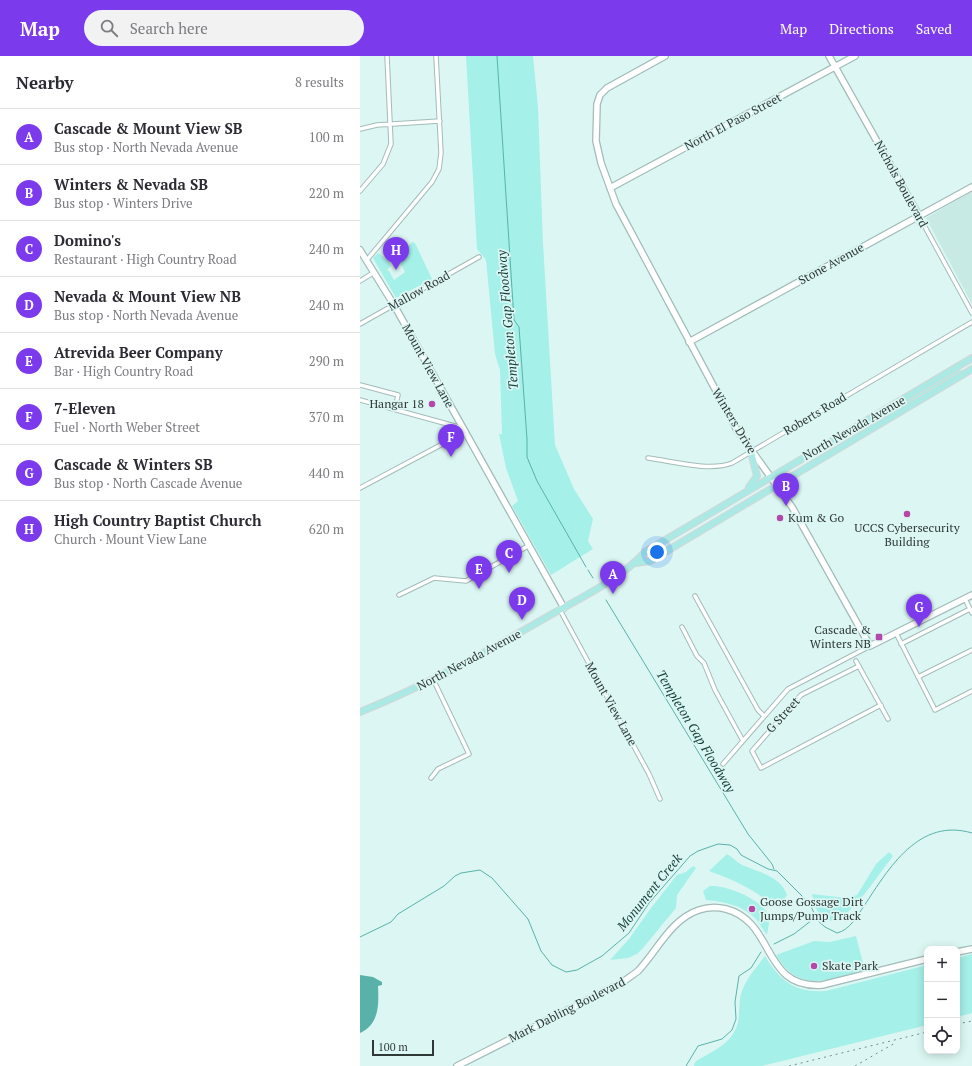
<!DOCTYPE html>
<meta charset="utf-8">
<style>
:root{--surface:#fff;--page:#f2f2f3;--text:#2b2b33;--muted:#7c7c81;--line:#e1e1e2;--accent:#7c3aed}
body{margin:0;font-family:"PT Serif",serif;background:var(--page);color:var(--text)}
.controls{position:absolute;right:12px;bottom:12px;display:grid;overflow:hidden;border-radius:8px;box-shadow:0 2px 10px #0003}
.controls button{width:36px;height:36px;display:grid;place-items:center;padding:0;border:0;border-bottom:1px solid var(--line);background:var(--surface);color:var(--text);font:20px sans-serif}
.scale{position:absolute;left:12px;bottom:10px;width:62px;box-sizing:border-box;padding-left:4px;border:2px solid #2e3837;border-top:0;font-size:11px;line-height:14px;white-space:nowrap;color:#2e3837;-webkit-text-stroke:3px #dcf7f3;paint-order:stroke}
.you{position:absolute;left:297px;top:496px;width:14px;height:14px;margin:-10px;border:3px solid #fff;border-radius:50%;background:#1a73e8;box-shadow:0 0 0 6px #1a73e833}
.badge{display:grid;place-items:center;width:26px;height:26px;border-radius:50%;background:var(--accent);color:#fff;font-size:13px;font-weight:700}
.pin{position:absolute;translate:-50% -33px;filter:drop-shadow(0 1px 2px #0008)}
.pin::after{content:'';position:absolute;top:21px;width:14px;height:12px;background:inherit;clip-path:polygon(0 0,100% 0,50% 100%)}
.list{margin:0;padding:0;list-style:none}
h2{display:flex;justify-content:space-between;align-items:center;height:52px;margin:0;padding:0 16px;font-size:17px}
h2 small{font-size:13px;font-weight:400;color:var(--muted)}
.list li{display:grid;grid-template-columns:26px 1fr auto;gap:12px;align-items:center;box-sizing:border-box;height:56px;padding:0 16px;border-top:1px solid var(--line)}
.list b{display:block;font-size:15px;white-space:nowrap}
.list p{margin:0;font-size:13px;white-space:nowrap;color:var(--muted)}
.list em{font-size:13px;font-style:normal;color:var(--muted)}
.icon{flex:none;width:22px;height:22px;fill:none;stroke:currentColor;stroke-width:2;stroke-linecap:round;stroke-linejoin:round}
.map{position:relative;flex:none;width:612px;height:1010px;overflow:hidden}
header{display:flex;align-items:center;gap:24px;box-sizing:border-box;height:56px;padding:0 20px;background:var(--accent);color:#fff}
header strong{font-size:19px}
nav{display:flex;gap:22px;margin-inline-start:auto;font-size:14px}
.search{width:280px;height:36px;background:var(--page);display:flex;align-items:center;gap:10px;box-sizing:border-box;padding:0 14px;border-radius:22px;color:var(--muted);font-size:15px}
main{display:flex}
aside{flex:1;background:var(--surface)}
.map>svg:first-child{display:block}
</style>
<header>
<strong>Map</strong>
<div class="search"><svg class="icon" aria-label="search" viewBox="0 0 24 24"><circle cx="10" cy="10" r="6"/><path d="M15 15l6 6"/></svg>Search here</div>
<nav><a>Map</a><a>Directions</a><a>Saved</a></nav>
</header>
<main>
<aside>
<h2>Nearby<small>8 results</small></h2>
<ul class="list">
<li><span class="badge">A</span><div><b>Cascade &amp; Mount View SB</b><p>Bus stop · North Nevada Avenue</p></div><em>100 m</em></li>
<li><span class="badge">B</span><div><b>Winters &amp; Nevada SB</b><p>Bus stop · Winters Drive</p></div><em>220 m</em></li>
<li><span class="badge">C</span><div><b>Domino's</b><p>Restaurant · High Country Road</p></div><em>240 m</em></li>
<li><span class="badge">D</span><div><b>Nevada &amp; Mount View NB</b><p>Bus stop · North Nevada Avenue</p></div><em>240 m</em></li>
<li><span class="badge">E</span><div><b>Atrevida Beer Company</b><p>Bar · High Country Road</p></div><em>290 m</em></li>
<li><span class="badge">F</span><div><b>7-Eleven</b><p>Fuel · North Weber Street</p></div><em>370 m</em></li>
<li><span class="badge">G</span><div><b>Cascade &amp; Winters SB</b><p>Bus stop · North Cascade Avenue</p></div><em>440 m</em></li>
<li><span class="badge">H</span><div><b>High Country Baptist Church</b><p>Church · Mount View Lane</p></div><em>620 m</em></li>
</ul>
</aside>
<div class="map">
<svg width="612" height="1010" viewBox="0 0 612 1010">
<rect width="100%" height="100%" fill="#dcf7f3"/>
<path fill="#c7eae5" d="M612,135V248L566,162Z"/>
<path fill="#a5f0e8" d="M106,0H173L178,51L183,187L195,389L214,433L233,463L228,485L233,493L191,519L152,450L158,445L146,412L139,378H142L140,314L135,298L126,204L117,193Z
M52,186L55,187L72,223L36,242L13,202L18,197L28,205L31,210L27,214L29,215L34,224L45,216L38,203Z
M598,313L601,314L600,318L529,360L527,359L547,343Z
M529,796L533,800C521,815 491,862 473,865C470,865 465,862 461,861L455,851L452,838L486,842L497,839L516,808Z
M367,798C372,801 377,806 382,809C398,816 421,820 427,839L422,847L412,849C394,833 372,823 349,815Z
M333,810L336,812L317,839L316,852L283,892L277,898L268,902L250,904L269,883L291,852L317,819L326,816Z
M350,830C366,829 399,842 407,857C411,863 408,872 407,879C403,874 400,868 396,863C382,849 365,846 346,844L343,835Z
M496,880L505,915C469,924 439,938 416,899L454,885L470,886Z
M612,898V957L597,961V902Z
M405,900C420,925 435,937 466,935L567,909V969L402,1010H334L335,1006C345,999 362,992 370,982C383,966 377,955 381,938C385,924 396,912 405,900Z"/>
<path fill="#59b2a9" d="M0,919L13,921L22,926V929L18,930C19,950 19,968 0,977Z"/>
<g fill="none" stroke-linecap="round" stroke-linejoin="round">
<path stroke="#59b2a9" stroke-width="1" d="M137,0L154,264L159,271L167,383V401L177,425L226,511
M228,514L233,522
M246,544L388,778L412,808L414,813
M0,881L31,866L38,858L84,830L95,820L101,817L120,814L132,822L168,863L181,895L192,909L206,916L217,914L242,900L269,877L289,847L330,800L338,795L358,788L370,789L377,793L381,799L408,813L417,815L450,848L457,864L465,871L477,877C490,874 497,860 504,850C529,812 559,761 612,777
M414,888L434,878L452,864H457
M326,1010L338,990L362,983L372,974L376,963L375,946L379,920L391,912L401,896"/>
<defs>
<path id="street" d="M0,73L17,69L80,65
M0,135L23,108L31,88L27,0
M559,160L612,257
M6,205L72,126L79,113L81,97L76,0
M0,225L13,217
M0,268L119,201
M0,329L38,339L35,353
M0,344L102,372
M288,402C312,405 350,416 372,407L612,266
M0,432L105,376
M39,539L74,522L106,525L168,490
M335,540L398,654L404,660
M605,543L612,557
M200,554L289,718L300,743
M322,571L337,600L344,607L355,634L383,685
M536,577L575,654L612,635
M541,588L610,553
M496,605L528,663
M499,610L441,639L392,695L401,712L521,649
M558,621L612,594
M363,708L428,633L510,590
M71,722L78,713L109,698L73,623"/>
<path id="secondary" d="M305,0L247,32L240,39L237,48L236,85L241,107L256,148L377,374L432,451L510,590L612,539
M469,0L559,160
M250,132L495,0
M0,194L34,249L204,552
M329,286L612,131
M597,896L612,893
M97,1010L263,926C268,922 273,919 278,915C297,895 311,863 339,854C348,851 358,851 366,853C416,866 401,933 462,929L567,903"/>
<path id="primary" d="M389,431L397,420L391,396
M276,507L290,505L612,313
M0,656C67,629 130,594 192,558C221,542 263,521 285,496L612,302"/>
</defs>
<use href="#street" stroke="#a3bcb9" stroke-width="5.5"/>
<use href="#secondary" stroke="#a3bcb9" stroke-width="8"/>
<use href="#primary" stroke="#d5d7d7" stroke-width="8"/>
<use href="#street" stroke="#fff" stroke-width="3.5"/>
<use href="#secondary" stroke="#fff" stroke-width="5.5"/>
<use href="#primary" stroke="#abeae4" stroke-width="6"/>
<path stroke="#7a8c89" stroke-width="1" stroke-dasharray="2 4" stroke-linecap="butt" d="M597,968L612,965
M429,1010L567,976
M495,1010L535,987"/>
</g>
<g fill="#b448a8" stroke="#dcf7f3" stroke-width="1.5">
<circle cx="72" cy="348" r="4"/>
<circle cx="547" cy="458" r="4"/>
<circle cx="420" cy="462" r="4"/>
<rect x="515" y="577" width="8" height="8" rx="2"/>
<circle cx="392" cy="853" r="4"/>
<circle cx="454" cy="910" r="4"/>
</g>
<g text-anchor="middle" stroke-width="3.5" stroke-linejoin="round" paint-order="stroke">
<g font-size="12" fill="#2e3837" stroke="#dcf7f3">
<text transform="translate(373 66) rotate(-28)" y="4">North El Paso Street</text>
<text transform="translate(541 128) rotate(61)" y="4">Nichols Boulevard</text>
<text transform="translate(471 208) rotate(-29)" y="4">Stone Avenue</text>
<text transform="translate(59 235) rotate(-29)" y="4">Mallow Road</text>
<text transform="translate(68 310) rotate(61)" y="4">Mount View Lane</text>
<text transform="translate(455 358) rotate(-31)" y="4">Roberts Road</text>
<text transform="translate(374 365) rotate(59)" y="4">Winters Drive</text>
<text transform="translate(494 372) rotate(-30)" y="4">North Nevada Avenue</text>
<text transform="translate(109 604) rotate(-28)" y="4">North Nevada Avenue</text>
<text transform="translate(251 648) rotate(61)" y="4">Mount View Lane</text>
<text transform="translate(423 659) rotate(-48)" y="4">G Street</text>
<text transform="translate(207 954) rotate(-27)" y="4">Mark Dabling Boulevard</text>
</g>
<g font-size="12" fill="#2e3837" stroke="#dcf7f3" text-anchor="start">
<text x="64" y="352" text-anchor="end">Hangar 18</text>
<text x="428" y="466">Kum &amp; Go</text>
<text x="547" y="476" text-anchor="middle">UCCS Cybersecurity<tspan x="547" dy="14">Building</tspan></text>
<text x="511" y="578" text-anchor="end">Cascade &amp;<tspan x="511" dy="14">Winters NB</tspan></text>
<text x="400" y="850">Goose Gossage Dirt<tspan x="400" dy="14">Jumps/Pump Track</tspan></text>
<text x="462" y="914">Skate Park</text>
</g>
<g font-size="13" font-style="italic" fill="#133e3a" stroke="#dcf7f3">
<text transform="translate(147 264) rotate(-95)" y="5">Templeton Gap Floodway</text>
<text transform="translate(336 675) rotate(59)" y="5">Templeton Gap Floodway</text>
<text transform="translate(289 836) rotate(-51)" y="5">Monument Creek</text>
</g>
</g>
</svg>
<div class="controls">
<button>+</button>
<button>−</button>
<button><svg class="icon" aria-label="locate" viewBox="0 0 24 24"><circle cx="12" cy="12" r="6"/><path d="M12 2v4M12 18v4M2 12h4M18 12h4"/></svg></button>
</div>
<div class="scale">100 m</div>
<div class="you"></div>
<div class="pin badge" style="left:253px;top:538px">A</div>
<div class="pin badge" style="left:426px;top:450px">B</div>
<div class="pin badge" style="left:149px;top:517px">C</div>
<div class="pin badge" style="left:162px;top:564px">D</div>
<div class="pin badge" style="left:119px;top:533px">E</div>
<div class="pin badge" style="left:91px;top:401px">F</div>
<div class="pin badge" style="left:559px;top:571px">G</div>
<div class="pin badge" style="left:36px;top:214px">H</div>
</div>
</main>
